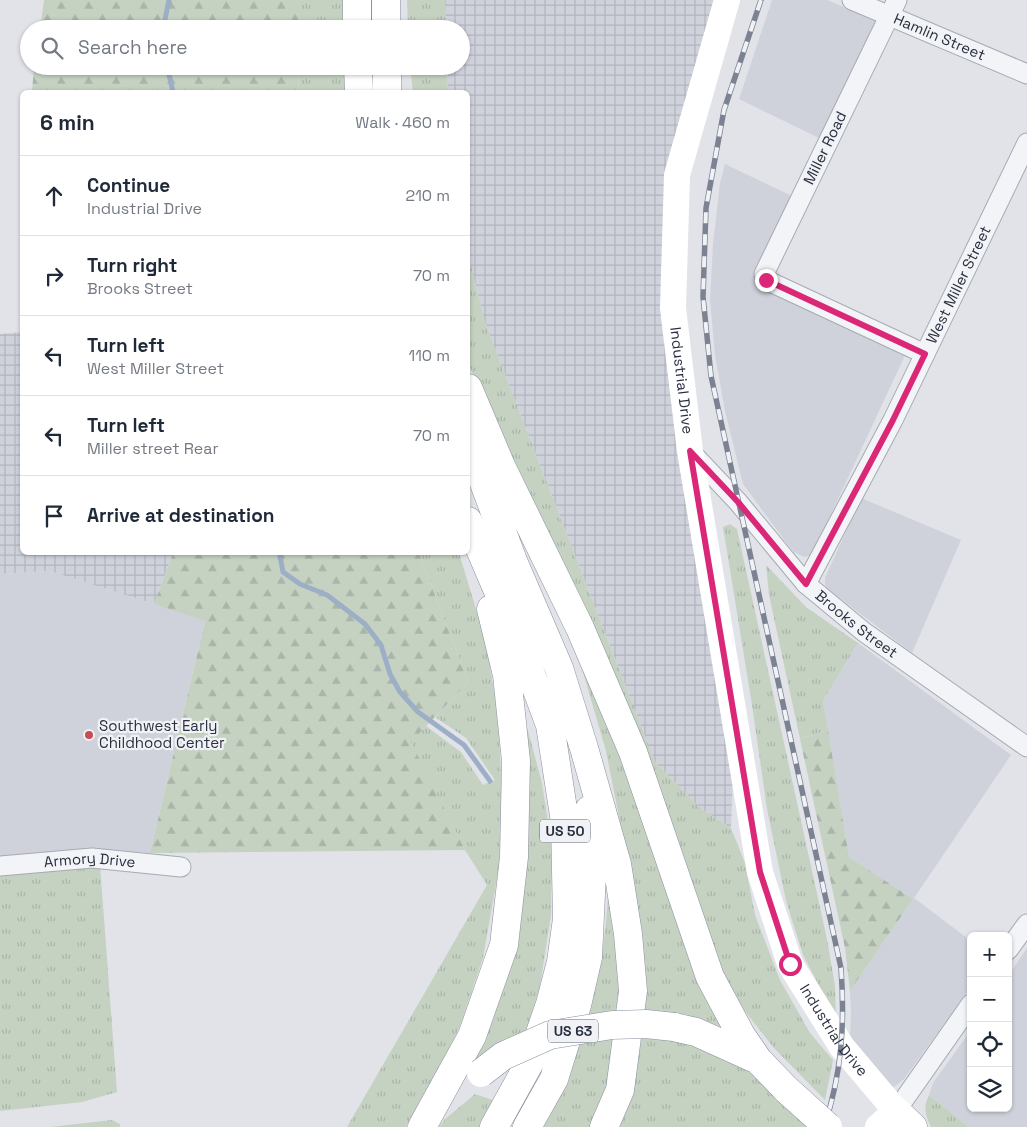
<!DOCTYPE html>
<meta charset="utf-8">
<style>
:root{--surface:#fff;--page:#f2f2f3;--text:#1f2937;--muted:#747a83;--line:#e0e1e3}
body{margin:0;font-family:"Space Grotesk",sans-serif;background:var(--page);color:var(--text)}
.controls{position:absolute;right:15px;bottom:15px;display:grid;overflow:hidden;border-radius:8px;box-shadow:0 1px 4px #0004}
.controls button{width:45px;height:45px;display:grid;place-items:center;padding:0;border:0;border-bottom:1px solid var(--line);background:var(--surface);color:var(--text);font:25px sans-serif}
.stop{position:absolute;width:15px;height:15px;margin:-11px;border:4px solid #db2777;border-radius:50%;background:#fff}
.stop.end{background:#db2777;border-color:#fff;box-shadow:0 1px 5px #0008}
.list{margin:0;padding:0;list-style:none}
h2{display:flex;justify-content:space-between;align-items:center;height:65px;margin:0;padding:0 20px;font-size:21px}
h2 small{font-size:16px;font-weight:400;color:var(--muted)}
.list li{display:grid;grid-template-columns:32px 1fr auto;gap:15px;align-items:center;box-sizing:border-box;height:80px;padding:0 20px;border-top:1px solid var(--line)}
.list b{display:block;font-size:19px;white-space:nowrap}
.list p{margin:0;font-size:16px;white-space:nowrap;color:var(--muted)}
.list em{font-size:16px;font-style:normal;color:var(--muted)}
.icon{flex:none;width:28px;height:28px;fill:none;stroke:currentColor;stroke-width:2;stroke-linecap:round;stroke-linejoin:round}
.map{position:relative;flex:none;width:1027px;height:1127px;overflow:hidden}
.search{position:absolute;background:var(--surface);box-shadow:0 1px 4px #0004;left:20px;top:20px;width:450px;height:55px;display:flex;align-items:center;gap:12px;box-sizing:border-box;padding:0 18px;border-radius:28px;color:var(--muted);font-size:19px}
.panel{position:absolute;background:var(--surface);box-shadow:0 1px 4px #0004;left:20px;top:90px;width:450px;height:465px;border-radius:8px}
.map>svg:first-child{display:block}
</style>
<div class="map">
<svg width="1027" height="1127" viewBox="0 0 1027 1127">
<defs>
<pattern id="industrial-grid" width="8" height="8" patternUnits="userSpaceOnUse" patternTransform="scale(1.25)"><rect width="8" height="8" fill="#cfd2db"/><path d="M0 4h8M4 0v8" fill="none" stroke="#b2b5bd"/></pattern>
<pattern id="grass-tufts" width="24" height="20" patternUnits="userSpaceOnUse" patternTransform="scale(1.25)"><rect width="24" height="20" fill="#c5d2c2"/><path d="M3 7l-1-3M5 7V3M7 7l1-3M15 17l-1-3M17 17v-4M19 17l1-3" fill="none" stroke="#a9b5a8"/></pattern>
<pattern id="forest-firs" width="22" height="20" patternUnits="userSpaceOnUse" patternTransform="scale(1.25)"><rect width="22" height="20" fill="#c5d2c2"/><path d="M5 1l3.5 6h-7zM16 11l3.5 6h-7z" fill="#a9b5a8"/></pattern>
</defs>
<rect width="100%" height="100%" fill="#e1e3e9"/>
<path fill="#cfd2db" d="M772,0H827L875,20L876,26L821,139L739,99Z
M725,164L794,197L758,270L907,351L812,555L804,557L794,552L785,541L743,484L725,411L715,355L710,300L713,244L720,183Z
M861,498L961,540L912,653L829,590L825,585V578Z
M50,571L205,620L150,853L106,850L0,859V574Z
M858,643L1011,755L914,898L971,941V987L904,1079L894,1087L883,1083L850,1036L851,1016L850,991L913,899L849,857L823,701Z
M1027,948V1127H969L929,1095L933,1083L971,1030V1108H1008V976Z"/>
<path fill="url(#industrial-grid)" d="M445,0H719L670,179L733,775L731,828L700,808L655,762L485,323L468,254V92H448L447,66H461V29H446Z
M22,332V552L173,553L154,604L50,571L0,574V334Z"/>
<path fill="url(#grass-tufts)" d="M298,0H346V29H298Z
M407,0H445L446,29H408Z
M298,66H346L347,92H299Z
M410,66H447L448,92H413Z
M468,254L485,323L655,762L700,808L731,828L745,863L755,915L780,980L810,1033L833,1060L825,1100L774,1048L739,1004L718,963L640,736L613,671L502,442L470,367L468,358Z
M730,524L737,529L827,939L835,986L836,1018L803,955L786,901L767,809L752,705L723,527Z
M419,553H459L486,642L498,714L502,795L499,867L483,958L460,1026L433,1081L406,1127H347L487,885L465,850L410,742L426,726L461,752L483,785L495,780L466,738L435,717L468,682Z
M766,565L806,607L858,643L823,701L828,730L800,739L769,595Z
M575,645L611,726L728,1029L685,1014L645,1011L644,965L634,893L606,751Z
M523,712L542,783L552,848L551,915L540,986L525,1035L464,1070L486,1021Z
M100,865L117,1092L82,1102L0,1111V874Z
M608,894H612L621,922L618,1054L594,1127H543C583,1055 604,975 608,894Z
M642,1035L672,1036L754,1072L815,1127H619L636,1071Z
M475,1094L498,1102L481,1127H439L445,1119Z
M929,1095L969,1127H931C925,1115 923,1107 929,1095Z
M112,1120L120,1124V1127H50Z"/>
<path fill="url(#forest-firs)" d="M44,0H298V29H40Z
M34,66H298L299,92H32Z
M173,553H419L468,682L411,742L465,850L150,853L205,621L154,604Z
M828,730L849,857L913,899L850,991L845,948L800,739Z"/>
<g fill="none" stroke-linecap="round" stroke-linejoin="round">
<path stroke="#9daec7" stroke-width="5" d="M163,29L169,0
M167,66L173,92
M281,552L280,556L283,572L300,584L327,595L365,624L381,645L390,674L400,692L418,712L464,745L490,781"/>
<defs>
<g id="minor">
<path id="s1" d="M852,0L1027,74"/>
<path d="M897,0L764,274L766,280L925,354"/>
<path id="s2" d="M690,451L738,502L806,584L864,632L1027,747"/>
<path id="s3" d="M806,584L893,420L1027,143"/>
<path id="s4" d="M0,866L92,858L181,867"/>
<path d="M1008,950L1027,924"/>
<path d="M896,1111L971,1004"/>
</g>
<path id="motorway" d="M357,0V29
M386,0V29
M358,66L359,92
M387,66V92
M468,388L501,466L580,628L633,752L710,977L741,1035L758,1060L787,1090
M468,440L513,561L559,668L584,748L617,864L628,934L633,991L620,1090L604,1127
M468,521L513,626L550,725L565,822L567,919L561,962L550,1004L530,1062L494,1127
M674,1027L696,1032L758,1060
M896,1111L913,1127
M422,1127L472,1036L504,945L514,857L516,761L507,675L491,609
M527,1127L554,1079L577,1005L588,957L593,852L589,810"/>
</defs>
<use href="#minor" stroke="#a6aab3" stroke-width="21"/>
<use href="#motorway" stroke="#89909f" stroke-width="29"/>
<use href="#minor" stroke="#f3f4f7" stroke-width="19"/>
<g stroke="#fff" stroke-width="26">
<path id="s5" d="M727,0L677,175L673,308L690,451L760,872L790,964L842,1047L896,1111"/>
<path d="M878,1127L896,1111"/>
</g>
<use href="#motorway" stroke="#fff" stroke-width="28"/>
<defs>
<path id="rail" d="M761,0L724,110L706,208L703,297L711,376L841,968C845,1024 842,1073 824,1127"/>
</defs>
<use href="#rail" stroke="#7b8292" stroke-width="5.5"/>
<use href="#rail" stroke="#f0f2f6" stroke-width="4" stroke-dasharray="11" stroke-linecap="butt"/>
<defs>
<path id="motorway-bridge" d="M481,1073L503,1056L550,1035L612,1025L646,1024L674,1027
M787,1090L828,1127"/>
</defs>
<use href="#motorway-bridge" stroke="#89909f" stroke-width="29" stroke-linecap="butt"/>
<use href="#motorway-bridge" stroke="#fff" stroke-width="28"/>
</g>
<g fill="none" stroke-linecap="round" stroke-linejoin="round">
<path stroke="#db2777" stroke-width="6" d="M766,280L925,354L893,420L806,584L738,502L690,451L760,872L790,964"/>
</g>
<circle fill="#c94b53" stroke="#f0f2f6" stroke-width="2" cx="89" cy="735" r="5"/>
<g text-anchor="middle" stroke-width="4.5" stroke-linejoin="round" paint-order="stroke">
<g fill="#f0f2f6" stroke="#656a77" stroke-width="1">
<rect x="540" y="819.5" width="50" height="23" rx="4"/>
<rect x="548" y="1019.5" width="50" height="23" rx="4"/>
</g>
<g font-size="14" font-weight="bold" fill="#2a3040">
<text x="565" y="836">US 50</text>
<text x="573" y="1036">US 63</text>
</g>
<g font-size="15" fill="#2a3040" stroke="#f0f2f6">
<text dy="5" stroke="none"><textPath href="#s1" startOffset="95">Hamlin Street</textPath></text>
<text transform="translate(825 148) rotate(-64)" y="5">Miller Road</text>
<text dy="5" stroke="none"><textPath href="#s3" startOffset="336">West Miller Street</textPath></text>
<text dy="5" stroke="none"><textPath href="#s5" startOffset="388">Industrial Drive</textPath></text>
<text dy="5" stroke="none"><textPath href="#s2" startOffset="241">Brooks Street</textPath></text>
<text dy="5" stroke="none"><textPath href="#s4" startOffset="90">Armory Drive</textPath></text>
<text dy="5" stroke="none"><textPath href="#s5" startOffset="1062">Industrial Drive</textPath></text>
</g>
<g font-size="15" fill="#2a3040" stroke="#f0f2f6" text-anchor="start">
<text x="99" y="731">Southwest Early<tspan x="99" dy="17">Childhood Center</tspan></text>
</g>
</g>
</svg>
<div class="controls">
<button>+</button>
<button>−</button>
<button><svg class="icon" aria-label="locate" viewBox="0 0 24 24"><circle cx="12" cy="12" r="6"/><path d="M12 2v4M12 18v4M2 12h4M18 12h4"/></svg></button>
<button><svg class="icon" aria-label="layers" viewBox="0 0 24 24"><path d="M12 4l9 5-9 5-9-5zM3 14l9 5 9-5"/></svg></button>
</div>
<div class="stop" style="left:790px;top:964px"></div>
<div class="stop end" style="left:766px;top:280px"></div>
<div class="search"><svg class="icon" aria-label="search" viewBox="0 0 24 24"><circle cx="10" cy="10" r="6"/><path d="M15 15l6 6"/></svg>Search here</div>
<section class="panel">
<h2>6 min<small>Walk · 460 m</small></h2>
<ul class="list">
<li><svg class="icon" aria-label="ahead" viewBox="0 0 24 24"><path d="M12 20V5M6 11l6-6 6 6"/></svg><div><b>Continue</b><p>Industrial Drive</p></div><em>210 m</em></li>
<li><svg class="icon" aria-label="right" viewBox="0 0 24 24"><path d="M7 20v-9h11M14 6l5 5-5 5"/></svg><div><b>Turn right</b><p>Brooks Street</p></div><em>70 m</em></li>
<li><svg class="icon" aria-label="left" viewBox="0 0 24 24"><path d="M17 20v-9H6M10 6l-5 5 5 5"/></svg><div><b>Turn left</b><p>West Miller Street</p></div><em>110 m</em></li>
<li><svg class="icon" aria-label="left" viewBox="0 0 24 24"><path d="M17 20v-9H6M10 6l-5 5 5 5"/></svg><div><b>Turn left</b><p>Miller street Rear</p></div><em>70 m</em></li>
<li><svg class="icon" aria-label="arrive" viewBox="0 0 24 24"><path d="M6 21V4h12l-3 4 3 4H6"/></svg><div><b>Arrive at destination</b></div></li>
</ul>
</section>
</div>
